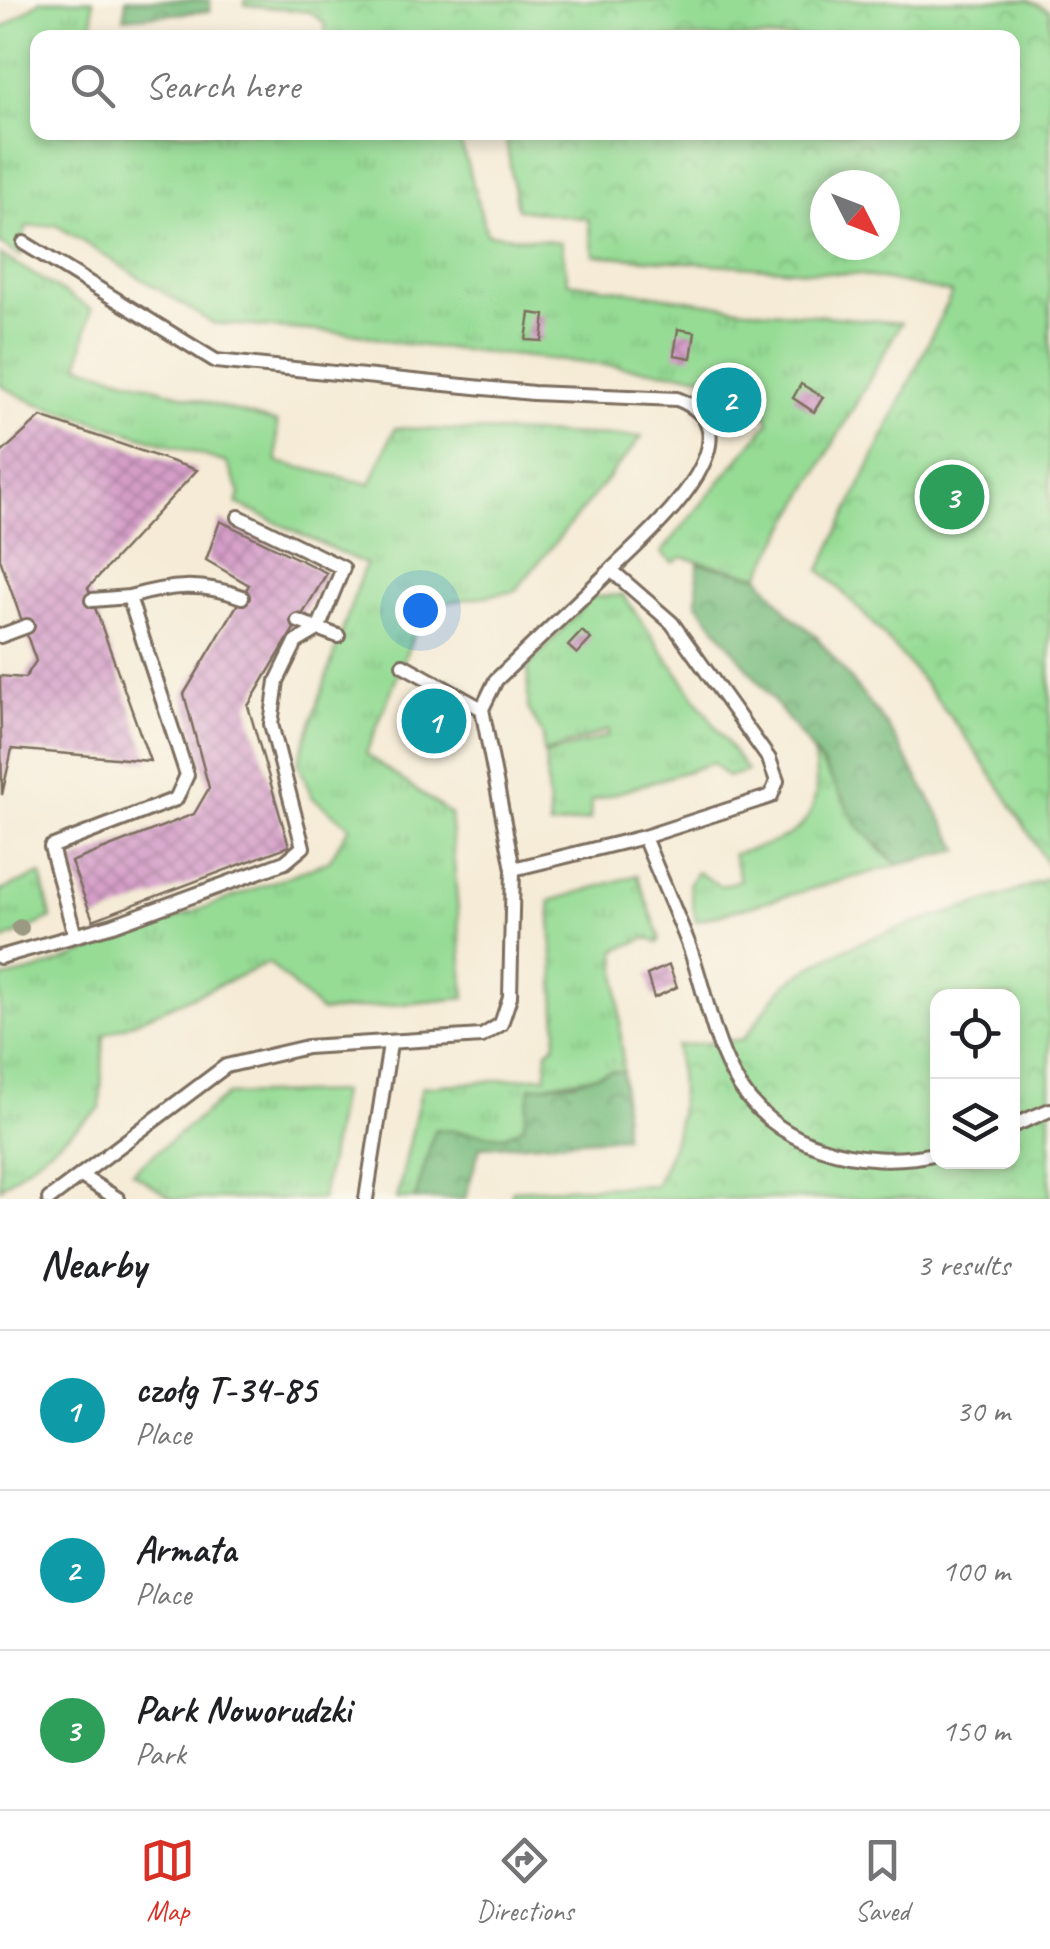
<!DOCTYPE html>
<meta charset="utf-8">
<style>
:root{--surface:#fff;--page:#f6f6f6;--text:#202124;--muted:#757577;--line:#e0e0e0;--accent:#d93025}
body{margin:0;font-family:Caveat,sans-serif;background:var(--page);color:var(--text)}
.controls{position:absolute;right:30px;bottom:30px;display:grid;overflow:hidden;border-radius:20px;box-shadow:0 5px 15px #0003}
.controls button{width:90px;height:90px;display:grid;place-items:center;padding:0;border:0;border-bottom:2px solid var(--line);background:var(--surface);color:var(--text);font:50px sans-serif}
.compass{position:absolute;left:810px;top:170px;width:90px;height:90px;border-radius:50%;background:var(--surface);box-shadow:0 5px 15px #0003;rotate:132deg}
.you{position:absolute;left:420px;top:610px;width:35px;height:35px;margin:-25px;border:8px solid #fff;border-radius:50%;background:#1a73e8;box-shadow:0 0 0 15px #1a73e833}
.badge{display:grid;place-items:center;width:65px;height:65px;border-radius:50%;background:var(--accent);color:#fff;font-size:32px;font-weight:700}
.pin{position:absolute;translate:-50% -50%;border:5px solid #fff;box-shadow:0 2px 10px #0006}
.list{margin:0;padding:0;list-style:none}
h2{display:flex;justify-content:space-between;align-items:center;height:130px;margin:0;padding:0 40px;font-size:42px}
h2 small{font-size:32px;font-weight:400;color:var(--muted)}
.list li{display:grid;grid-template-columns:65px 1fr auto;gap:30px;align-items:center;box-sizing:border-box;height:160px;padding:0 40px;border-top:2px solid var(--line)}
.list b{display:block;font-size:38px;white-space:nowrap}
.list p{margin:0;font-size:32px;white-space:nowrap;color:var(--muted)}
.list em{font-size:32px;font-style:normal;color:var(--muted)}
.icon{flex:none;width:55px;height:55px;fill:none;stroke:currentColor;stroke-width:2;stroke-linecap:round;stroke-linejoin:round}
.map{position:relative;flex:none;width:1050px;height:1199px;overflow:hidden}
.search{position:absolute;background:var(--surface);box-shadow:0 5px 15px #0003;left:30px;right:30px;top:30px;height:110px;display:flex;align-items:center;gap:25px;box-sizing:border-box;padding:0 35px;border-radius:20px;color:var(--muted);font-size:38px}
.sheet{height:610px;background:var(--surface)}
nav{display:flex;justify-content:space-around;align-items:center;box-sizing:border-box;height:140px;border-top:2px solid var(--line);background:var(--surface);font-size:28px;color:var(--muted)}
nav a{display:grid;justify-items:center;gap:5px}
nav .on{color:var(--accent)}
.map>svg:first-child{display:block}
</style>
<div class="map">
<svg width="1050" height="1199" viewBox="0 0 1050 1199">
<defs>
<pattern id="grass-tufts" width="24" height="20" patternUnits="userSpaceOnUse" patternTransform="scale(2.5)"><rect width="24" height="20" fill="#96dc95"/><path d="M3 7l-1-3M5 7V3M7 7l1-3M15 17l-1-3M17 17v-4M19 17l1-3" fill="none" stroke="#82bd80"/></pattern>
<pattern id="forest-crowns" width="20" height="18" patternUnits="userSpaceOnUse" patternTransform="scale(2.5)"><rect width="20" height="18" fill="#78bc7e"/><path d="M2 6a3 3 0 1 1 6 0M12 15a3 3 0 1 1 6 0" fill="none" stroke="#649967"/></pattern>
<pattern id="park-crowns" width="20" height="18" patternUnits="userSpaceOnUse" patternTransform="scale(2.5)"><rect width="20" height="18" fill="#96dc95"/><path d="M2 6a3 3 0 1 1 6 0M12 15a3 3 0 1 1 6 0" fill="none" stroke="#82bd80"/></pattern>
<pattern id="building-cross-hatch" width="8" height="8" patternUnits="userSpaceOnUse" patternTransform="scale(2.5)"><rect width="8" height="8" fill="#d59ec9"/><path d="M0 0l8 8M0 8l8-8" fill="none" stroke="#ae81a3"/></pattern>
</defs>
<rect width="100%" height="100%" fill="#fbf7ec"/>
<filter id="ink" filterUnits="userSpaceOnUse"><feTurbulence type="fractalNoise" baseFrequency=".01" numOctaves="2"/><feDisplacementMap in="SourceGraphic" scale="20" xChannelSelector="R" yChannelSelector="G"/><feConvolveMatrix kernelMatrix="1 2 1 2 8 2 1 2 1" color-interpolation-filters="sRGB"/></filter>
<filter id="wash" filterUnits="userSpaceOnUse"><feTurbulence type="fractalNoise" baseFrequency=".0048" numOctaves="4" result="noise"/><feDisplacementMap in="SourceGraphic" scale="40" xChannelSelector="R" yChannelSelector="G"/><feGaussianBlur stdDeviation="2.25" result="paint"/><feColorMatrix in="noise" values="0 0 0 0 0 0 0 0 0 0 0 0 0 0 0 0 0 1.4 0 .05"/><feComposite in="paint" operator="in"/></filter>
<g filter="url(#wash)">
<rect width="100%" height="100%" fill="#f5ebd6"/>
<path fill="url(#grass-tufts)" stroke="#68835a" stroke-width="2.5" d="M42,0H93V37L38,38V132L458,133L487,234L561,242L568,282L747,309L901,323L759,576L682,557L673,563L661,553L769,422L754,381L396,343L359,334L212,323L56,225L26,227L21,256L0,244V30Z
M0,254L91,309L79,365L277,423V462L370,484L395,428L642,437L515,591L425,606L366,754L450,814L465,998L321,1012L269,963L104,1035L100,1109L0,1188V979L38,970L329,861L350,826L312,797L298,762L365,564L237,504L240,493L227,463L33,402L0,385Z
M623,595L747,771L727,777L713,763L591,801L590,820L550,827L545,755L608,736L609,730L543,753V736L528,708V667L592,597Z
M813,752L879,849L898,865L696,921L689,884L697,872L720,886L740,880L733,854C798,838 826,825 813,752Z
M41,874L51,918L0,942V891Z
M637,875L660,937L658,943L646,938L616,950L623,1071L532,1087L523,1127L504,1137L435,1129L415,1199H397L422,1087L546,1076L547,1051L555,1045L557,1030L550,901Z
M341,1092L322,1199H173L132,1172L227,1095Z"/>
<path fill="url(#forest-crowns)" stroke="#5a734e" stroke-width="2.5" d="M126,0H210V11L124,18Z
M698,563L759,576L790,615L816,636L888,727L960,850L898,865L858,826L822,763L697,603Z
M610,1071H623L624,1137L480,1147L465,1199H415L435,1129L504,1136L523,1127L531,1087L574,1082Z"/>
<path fill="url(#park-crowns)" stroke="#68835a" stroke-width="2.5" fill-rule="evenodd" d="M245,0H1027L1050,10V869C989,761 910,655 820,570L952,293L861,275L594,255L588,219L517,209L505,133L1012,132V38H326L325,24L310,12L245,5ZM825,185H885V245H825Z
M1050,877V1199H512V1190L655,1185C682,1134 684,1103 676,1046L744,1039C759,1020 774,993 793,979C871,923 966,917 1050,877ZM938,996H1012V1162H938Z"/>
<g id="blocks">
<path fill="url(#building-cross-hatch)" d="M530,313L545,315L542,341L526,340Z
M678,329L695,332L691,358L674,355Z
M801,384L823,397L814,412L793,398Z
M41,417L197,470L88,588L150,761L12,749L2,795L0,676L25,678L36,661L0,559V454Z
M220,521L327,573L248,706L289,846L93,920L71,862L194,814L209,788L184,694L249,585L206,560Z
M582,631L591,639L577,654L568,646Z
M669,965L677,987L654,998L647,975Z"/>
</g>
</g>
<g filter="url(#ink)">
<use href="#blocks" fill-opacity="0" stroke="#7c6e5e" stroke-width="2.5"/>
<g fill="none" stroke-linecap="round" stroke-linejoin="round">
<defs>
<path id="service" d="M24,243L216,361L533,393L677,399C767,433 646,536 611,570L672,623L769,759L777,781L771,796L644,837C658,872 674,907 688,943C704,986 711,1033 732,1073C770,1147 861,1171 938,1153
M92,600L129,597
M298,621L338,636
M0,636L27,626
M403,665L482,709
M513,869L482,709L496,680L611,570
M75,936L51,847L176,799L187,775L129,597C171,585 201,582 242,597
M0,957L113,925L285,862L303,847L271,724L277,681L296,642L318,629L343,568L239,517
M1012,1126L1050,1110
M81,1176L118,1199
M49,1199L226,1066L307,1047L482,1036L501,1024L510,997L513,869L644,837
M366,1199L390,1044"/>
</defs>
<use href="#service" stroke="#7c6e5e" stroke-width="18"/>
<use href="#service" stroke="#fff" stroke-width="12"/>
</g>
<circle fill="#9b9981" cx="20" cy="928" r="9"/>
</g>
</svg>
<div class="controls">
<button><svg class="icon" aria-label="locate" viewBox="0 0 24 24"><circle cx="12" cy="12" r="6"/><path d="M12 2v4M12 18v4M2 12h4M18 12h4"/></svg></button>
<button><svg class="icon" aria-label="layers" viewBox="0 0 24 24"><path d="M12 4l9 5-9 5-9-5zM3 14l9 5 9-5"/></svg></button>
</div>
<svg class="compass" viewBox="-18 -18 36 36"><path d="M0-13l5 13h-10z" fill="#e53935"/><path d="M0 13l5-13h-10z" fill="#757577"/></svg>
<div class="you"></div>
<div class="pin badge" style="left:434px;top:721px;background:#0f9aa8">1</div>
<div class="pin badge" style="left:729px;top:400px;background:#0f9aa8">2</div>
<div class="pin badge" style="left:952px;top:497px;background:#2e9e5b">3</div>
<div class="search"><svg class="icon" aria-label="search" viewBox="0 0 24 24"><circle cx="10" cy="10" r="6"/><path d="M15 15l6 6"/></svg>Search here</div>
</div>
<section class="sheet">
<h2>Nearby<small>3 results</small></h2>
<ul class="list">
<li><span class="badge" style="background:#0f9aa8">1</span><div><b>czołg T-34-85</b><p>Place</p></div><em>30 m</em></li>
<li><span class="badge" style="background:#0f9aa8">2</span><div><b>Armata</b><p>Place</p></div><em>100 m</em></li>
<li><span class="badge" style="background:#2e9e5b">3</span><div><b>Park Noworudzki</b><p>Park</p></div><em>150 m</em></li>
</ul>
</section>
<nav>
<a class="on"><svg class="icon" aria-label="map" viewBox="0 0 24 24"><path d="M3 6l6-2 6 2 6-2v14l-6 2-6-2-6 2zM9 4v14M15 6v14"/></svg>Map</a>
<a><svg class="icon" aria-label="directions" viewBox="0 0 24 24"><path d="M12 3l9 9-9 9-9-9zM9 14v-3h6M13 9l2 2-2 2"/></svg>Directions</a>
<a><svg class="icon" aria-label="saved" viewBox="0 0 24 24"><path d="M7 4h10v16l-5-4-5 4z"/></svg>Saved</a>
</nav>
